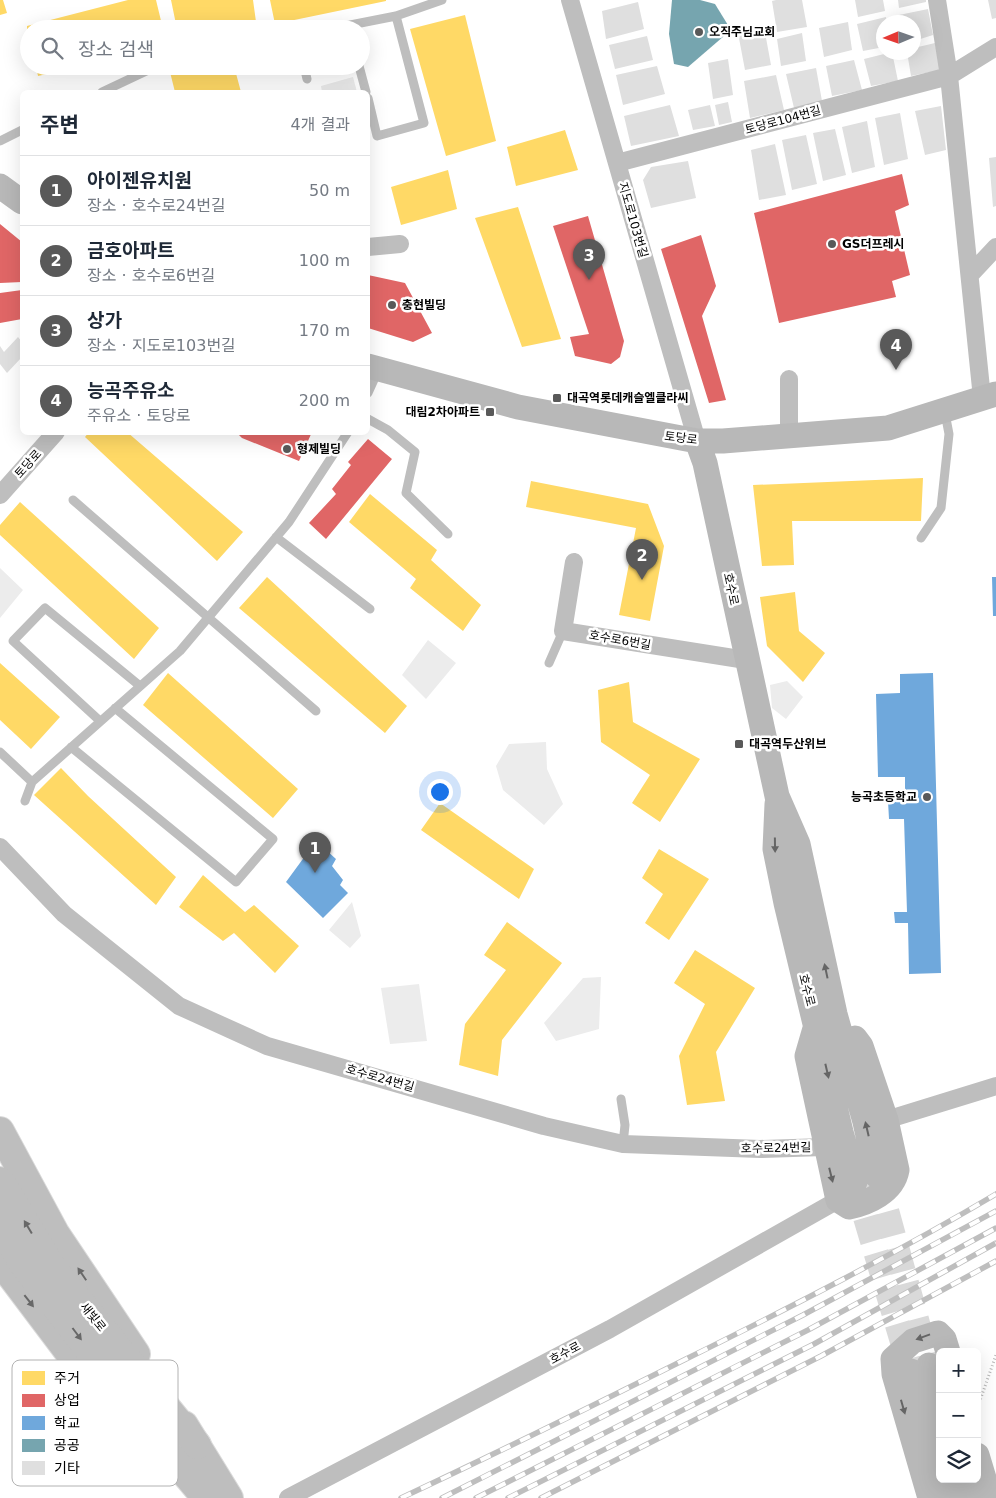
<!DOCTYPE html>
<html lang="ko">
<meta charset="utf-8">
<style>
:root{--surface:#fff;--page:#f6f6f7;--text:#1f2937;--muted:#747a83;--line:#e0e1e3;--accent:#595959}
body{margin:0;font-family:"DejaVu Sans","Noto Sans KR",sans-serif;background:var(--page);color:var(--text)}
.controls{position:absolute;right:15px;bottom:15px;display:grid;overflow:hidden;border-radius:8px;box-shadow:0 5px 20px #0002}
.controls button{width:45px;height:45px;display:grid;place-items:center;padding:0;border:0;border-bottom:1px solid var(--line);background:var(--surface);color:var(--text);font:25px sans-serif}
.compass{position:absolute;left:876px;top:15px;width:45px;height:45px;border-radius:50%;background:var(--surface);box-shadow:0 5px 20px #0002;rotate:268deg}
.you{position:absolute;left:439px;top:791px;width:18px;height:18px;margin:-12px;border:4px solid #fff;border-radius:50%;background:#1a73e8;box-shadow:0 0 0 8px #1a73e833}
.badge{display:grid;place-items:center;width:32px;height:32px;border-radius:50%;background:var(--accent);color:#fff;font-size:16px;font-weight:700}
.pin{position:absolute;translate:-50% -41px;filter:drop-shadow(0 1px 2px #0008)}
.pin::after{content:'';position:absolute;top:26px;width:18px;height:15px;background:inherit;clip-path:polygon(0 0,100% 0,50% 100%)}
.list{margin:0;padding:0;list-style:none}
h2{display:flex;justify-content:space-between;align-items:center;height:65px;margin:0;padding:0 20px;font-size:21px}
h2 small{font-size:16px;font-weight:400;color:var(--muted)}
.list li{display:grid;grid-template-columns:32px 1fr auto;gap:15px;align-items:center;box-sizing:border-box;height:70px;padding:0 20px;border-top:1px solid var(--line)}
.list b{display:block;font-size:19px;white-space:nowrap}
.list p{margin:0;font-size:16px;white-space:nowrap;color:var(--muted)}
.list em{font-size:16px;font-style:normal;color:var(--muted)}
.icon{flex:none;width:28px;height:28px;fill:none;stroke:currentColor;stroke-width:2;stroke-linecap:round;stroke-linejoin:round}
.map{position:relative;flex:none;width:996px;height:1498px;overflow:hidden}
.search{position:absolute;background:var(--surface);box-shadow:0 5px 20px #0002;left:20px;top:20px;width:350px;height:55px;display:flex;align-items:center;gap:12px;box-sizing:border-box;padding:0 18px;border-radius:28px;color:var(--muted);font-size:19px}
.panel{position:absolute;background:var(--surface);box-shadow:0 5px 20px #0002;left:20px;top:90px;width:350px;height:345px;border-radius:8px}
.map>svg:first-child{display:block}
</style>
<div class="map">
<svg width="996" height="1498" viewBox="0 0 996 1498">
<rect width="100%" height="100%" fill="#fff"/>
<path fill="#ececec" d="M353,77L357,92H322L321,86Z
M0,568L23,590L0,618Z
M428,640L456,663L426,699L402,675Z
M787,681L803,697L786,719L772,708L770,685Z
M546,742L547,769L563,804L544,825L503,790L496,766L509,744Z
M352,902L361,936L350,948L329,930Z
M601,977L599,1029L556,1041L544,1023L583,978Z
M419,984L427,1041L390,1044L381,988Z"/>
<path fill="#ffd966" d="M0,0H3L7,13L0,15Z
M128,0H156L163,29H27V26Z
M171,0H253L257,29H177Z
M270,0H386V1L275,24Z
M465,15L496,141L446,156L410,29Z
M36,66H77V67L38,76Z
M196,66H234L241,92H175L170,72Z
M565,130L578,170L516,186L507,147Z
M448,170L457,209L401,225L391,187Z
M518,207L561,339L522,347L475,218Z
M89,432H127L243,532L217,561L85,437Z
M923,478L921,521H792L794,565L762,566L753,485Z
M531,481L648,504L664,546L650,621L619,615L636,528L526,507Z
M370,494L437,550L431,560L481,605L463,631L410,588L416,579L349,522Z
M20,502L159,628L134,659L0,535V525Z
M267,577L407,706L385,733L239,608Z
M795,592L799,631L825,653L803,682L767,646L760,597Z
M0,663L60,717L31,749L0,720Z
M168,673L298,789L273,818L143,705Z
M629,682L633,722L700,759L660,822L632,803L650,775L601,742L598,690Z
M61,768L88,796L176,877L156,905L34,795Z
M440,803L534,869L519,899L421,830Z
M659,849L709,879L669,940L645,923L663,894L642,878Z
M203,875L245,912L254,905L299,946L275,973L234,933L223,941L179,907Z
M507,922L562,963L502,1040L498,1076L459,1065L465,1024L506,970L484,955Z
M695,950L755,988L716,1052L725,1101L687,1105L679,1056L705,1004L674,983Z"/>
<path fill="#e06666" d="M902,174L909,205L895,211L910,275L892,281L896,297L779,323L754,213Z
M588,216L624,341L620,357L611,364L575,356L570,337L589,334L553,226Z
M0,224L22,242V282L0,283Z
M701,235L716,286L702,316L726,400L709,403L661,249Z
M368,275L405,283L432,333L413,342L368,328Z
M22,290V319L0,323V293Z
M236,432H312L299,461L242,438Z
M368,439L392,459L326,539L309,523L336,494L332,489L351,465L348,462Z"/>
<path fill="#6fa8dc" d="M992,577H996V616H993Z
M933,673L941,973L909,974L908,923H895L894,912H907L904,819H889L888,801H905V777H878L876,694L900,693V674Z
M316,841L336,859L332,866L343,880L340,885L348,893L323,918L286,882Z"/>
<path fill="#76a5af" d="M672,0H700L715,4L731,30L688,67L674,64L669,34Z"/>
<path fill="#dfdfdf" d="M776,0H802L807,27L777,32L772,1Z
M855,0H883L885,11L858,17Z
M898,0H926V2L899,8Z
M988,0H996V18L992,19Z
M638,2L644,29L606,39L602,11Z
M928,9L933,35L914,41V22H900L899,15Z
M886,17L887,22H884V47L863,51L857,24Z
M848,22L852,50L824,57L819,28Z
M764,27L771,65L745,70L738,33Z
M802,33L806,61L781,66L777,39Z
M647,36L653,60L615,69L609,45Z
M935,43L940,70L911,76L907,52H914V48Z
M892,52L898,81L871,86L864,59Z
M728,59L733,95L713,99L708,63Z
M854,60L862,90L832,96L826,66Z
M657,66L665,94L623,105L616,75Z
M816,68L822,101L794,108L786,74Z
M776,75L784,110L750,118L744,81Z
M728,102L732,122L719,125L715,105Z
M670,105L679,136L631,146L624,116Z
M710,105L715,126L693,130L688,110Z
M941,106L946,150L925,155L915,111Z
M900,113L908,159L884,165L875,118Z
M867,121L875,167L852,173L842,127Z
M835,129L846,175L823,181L813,133Z
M806,135L817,184L792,190L782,140Z
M775,144L786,195L759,200L751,150Z
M996,157V206L993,207L989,158Z
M688,161L696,198L651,208L643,180L651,167Z
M18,337L22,342V357L7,373L0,364V346L4,352Z"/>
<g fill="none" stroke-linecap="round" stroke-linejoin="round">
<path stroke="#d9d9d9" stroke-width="25" stroke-dasharray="25 12" stroke-linecap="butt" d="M877,1176L929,1365
M855,1182L910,1367"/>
<defs>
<path id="primary" d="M0,1131L55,1233L136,1354
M0,1261L95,1387L162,1446L206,1498
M184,1425L229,1498"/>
<path id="highway" d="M0,1181L51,1266L197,1445
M0,1222L21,1261L162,1446"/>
</defs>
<use href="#primary" stroke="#dbdbdb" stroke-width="30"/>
<use href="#highway" stroke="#dbdbdb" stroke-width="30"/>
<path stroke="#b9b9b9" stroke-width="3" stroke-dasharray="1 2.5" stroke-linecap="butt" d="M977,1409L996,1355"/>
<path stroke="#bebebe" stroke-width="9" d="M330,29L396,16L442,0
M304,66L307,79
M359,66L366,92
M102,92L157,66
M368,98L377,136L424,123L396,16
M0,141L22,130
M368,393L378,371
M368,419L388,430L415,452L406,493L448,534
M73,500L316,711
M276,537L370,609
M921,538L941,508L949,434L945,413
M549,663L563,631
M100,721L13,641L45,608L140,686
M71,747L236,882L273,839L115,708
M0,752L32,782L25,801
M32,782L180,651L289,522L348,432
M621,1099L625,1125L623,1144"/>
<path stroke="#bebebe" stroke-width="18" d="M570,0L697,441
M937,0L949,76L982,398
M617,163L949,76L996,47
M368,247L400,244
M970,275L996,247
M789,436V379
M0,495L56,432
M574,562L563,631L746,660
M0,847L64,914L179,1006L267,1046L544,1126L623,1144L760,1149L824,1147
M886,1120L996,1086
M288,1498L610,1329L838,1200"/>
<path stroke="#b8b8b8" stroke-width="25" d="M0,186L22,202
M368,366L518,407L697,441H723L888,428L996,394
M697,441L705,463L777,796L798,844L835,1014L865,1122L877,1176
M777,804L775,849L786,903L841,1132L855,1182
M816,1025L807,1056L838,1200L849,1207C868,1203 893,1192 897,1170L886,1120L861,1046L855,1038
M929,1365L940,1402
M911,1371L940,1467
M977,1455L990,1498
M943,1479L948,1498
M964,1479L970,1498
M930,1498L894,1374L893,1359L913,1341L938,1333L944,1339L948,1352"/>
<use href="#primary" stroke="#bebebe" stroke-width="28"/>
<use href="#highway" stroke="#bebebe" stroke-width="28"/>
<defs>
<path id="rail" d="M401,1498C497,1453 592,1406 686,1359C791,1307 895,1254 996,1194
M442,1498L803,1315L996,1211
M476,1498L808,1330L996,1228
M508,1498L814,1344L996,1243
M541,1498L821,1356L996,1261"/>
</defs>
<use href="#rail" stroke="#bebebe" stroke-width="5.5"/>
<use href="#rail" stroke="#fff" stroke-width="4" stroke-dasharray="11" stroke-linecap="butt"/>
</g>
<defs><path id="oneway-solid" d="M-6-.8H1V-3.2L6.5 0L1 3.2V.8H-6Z" transform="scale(1.25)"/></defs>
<g fill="#656565">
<use href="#oneway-solid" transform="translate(775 845) rotate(89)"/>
<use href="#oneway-solid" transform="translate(826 971) rotate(-102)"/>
<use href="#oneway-solid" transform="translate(827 1071) rotate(77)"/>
<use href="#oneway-solid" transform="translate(867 1129) rotate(-103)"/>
<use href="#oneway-solid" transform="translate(831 1175) rotate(76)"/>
<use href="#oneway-solid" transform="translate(923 1337) rotate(160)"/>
<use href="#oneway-solid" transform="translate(903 1407) rotate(74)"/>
</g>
<g fill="#686868">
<use href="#oneway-solid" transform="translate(28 1227) rotate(-121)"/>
<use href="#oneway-solid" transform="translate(82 1274) rotate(-124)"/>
<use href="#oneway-solid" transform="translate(29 1301) rotate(52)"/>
<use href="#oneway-solid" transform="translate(77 1334) rotate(53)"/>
</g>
<g fill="#595959" stroke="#fff" stroke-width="2">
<circle cx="699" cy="32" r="5"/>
<circle cx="832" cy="244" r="5"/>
<circle cx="392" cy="305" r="5"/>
<rect x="552" y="393" width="10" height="10" rx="2.5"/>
<rect x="485" y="407" width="10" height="10" rx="2.5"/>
<circle cx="287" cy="449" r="5"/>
<rect x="734" y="739" width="10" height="10" rx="2.5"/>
<circle cx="927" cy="797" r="5"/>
</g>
<g text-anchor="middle" stroke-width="5" stroke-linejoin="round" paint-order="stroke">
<g font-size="12" font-weight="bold" fill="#000" stroke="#fff" text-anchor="start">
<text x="709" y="36">오직주님교회</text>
<text x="842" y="248">GS더프레시</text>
<text x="402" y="309">충현빌딩</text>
<text x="567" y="402">대곡역롯데캐슬엘클라씨</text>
<text x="480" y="416" text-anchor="end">대림2차아파트</text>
<text x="297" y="453">형제빌딩</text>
<text x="749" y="748">대곡역두산위브</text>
<text x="917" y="801" text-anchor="end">능곡초등학교</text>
</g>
<g font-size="12" fill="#000" stroke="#fff">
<text transform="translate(783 120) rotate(-15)" y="4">토당로104번길</text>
<text transform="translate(633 220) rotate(74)" y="4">지도로103번길</text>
<text transform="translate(681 438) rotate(7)" y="4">토당로</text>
<text transform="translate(28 464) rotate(-48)" y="4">토당로</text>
<text transform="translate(731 589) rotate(78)" y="4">호수로</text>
<text transform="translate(620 640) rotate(10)" y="4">호수로6번길</text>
<text transform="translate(807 990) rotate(76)" y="4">호수로</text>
<text transform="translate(380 1078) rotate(16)" y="4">호수로24번길</text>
<text transform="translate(776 1148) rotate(-1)" y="4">호수로24번길</text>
<text transform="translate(93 1317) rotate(51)" y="4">새빛로</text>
<text transform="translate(565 1353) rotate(-28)" y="4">호수로</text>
</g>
</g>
<rect x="12" y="1360" width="166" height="126" rx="8" fill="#fff" stroke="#b2b2b2" stroke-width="1"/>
<rect x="22" y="1371" width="23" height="14" fill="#ffd966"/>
<rect x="22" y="1394" width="23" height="13" fill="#e06666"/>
<rect x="22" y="1416" width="23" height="14" fill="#6fa8dc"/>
<rect x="22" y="1439" width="23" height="13" fill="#76a5af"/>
<rect x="22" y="1461" width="23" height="14" fill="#dfdfdf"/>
<g font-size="14" fill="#000">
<text x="54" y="1383">주거</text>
<text x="54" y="1405">상업</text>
<text x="54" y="1428">학교</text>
<text x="54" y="1450">공공</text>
<text x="54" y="1473">기타</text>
</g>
</svg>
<div class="controls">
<button>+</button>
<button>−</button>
<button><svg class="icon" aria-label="layers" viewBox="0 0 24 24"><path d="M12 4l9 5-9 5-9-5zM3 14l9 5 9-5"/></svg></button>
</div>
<svg class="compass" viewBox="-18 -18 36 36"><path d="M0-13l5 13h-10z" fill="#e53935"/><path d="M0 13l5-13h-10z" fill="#747a83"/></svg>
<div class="you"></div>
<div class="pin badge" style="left:315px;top:873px">1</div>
<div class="pin badge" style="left:642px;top:580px">2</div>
<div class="pin badge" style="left:589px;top:280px">3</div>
<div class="pin badge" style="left:896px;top:370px">4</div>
<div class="search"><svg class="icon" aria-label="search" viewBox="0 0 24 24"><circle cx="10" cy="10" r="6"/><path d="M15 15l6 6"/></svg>장소 검색</div>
<section class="panel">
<h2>주변<small>4개 결과</small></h2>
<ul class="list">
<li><span class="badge">1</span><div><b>아이젠유치원</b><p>장소 · 호수로24번길</p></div><em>50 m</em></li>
<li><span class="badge">2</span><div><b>금호아파트</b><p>장소 · 호수로6번길</p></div><em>100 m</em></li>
<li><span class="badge">3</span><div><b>상가</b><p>장소 · 지도로103번길</p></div><em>170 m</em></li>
<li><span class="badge">4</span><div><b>능곡주유소</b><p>주유소 · 토당로</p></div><em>200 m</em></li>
</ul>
</section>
</div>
